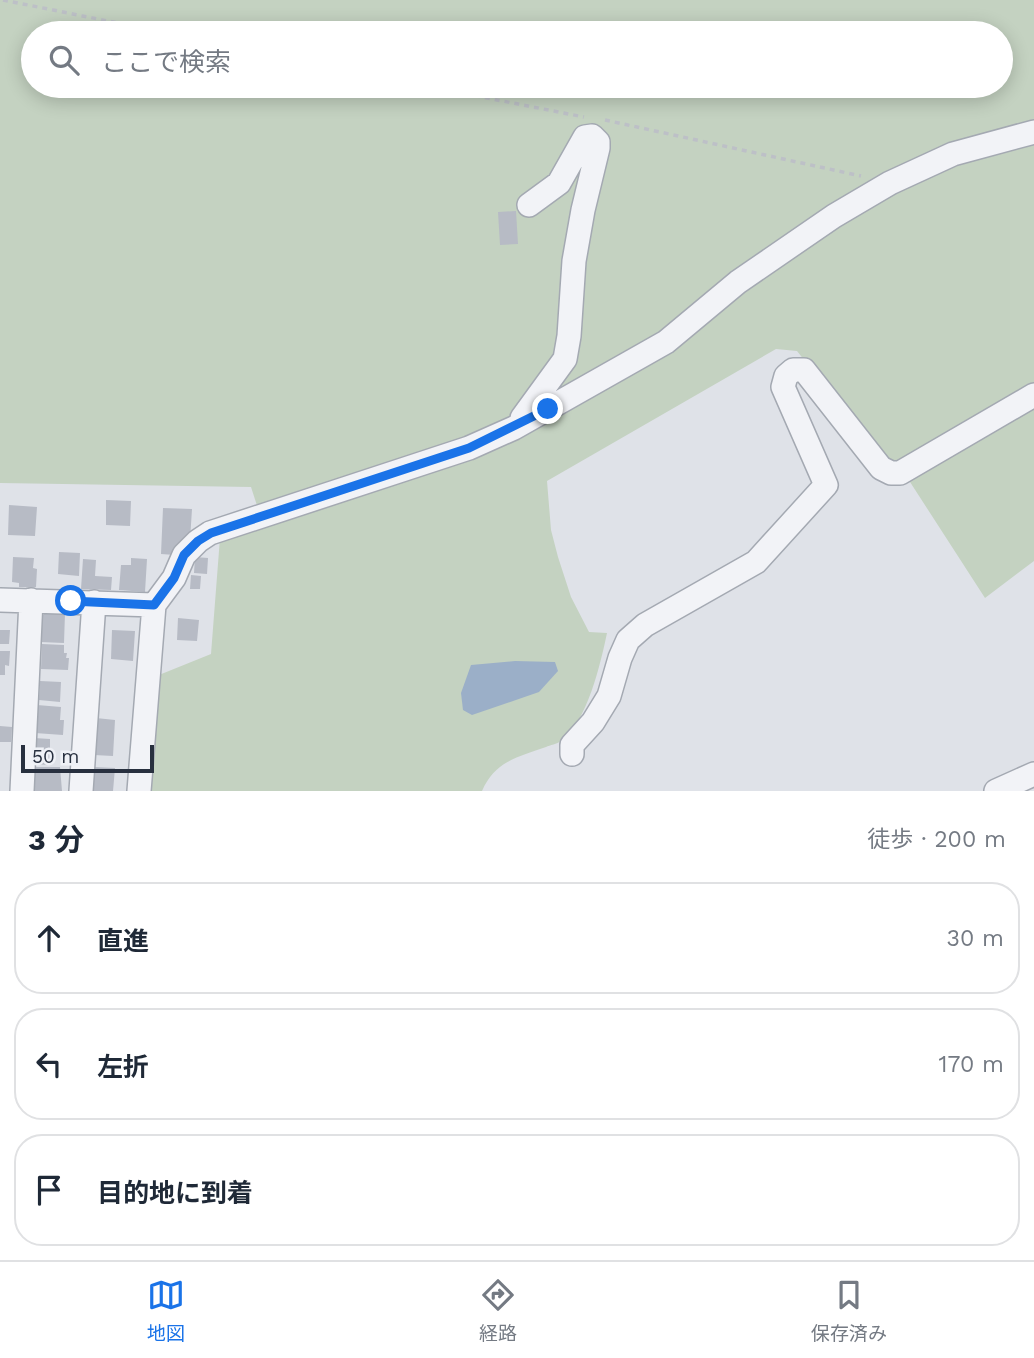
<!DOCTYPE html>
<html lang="ja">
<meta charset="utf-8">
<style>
:root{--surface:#fff;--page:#f2f2f3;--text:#1f2937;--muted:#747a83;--line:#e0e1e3;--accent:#1a73e8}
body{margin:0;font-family:"Work Sans","Noto Sans JP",sans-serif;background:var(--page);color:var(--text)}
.scale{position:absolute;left:21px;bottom:18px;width:133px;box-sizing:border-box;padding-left:7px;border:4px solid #28303f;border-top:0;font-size:19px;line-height:24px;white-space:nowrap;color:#28303f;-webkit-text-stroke:5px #eff1f6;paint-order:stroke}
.stop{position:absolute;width:21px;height:21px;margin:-16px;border:5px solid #1a73e8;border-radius:50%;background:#fff}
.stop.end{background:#1a73e8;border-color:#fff;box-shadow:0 2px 7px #0008}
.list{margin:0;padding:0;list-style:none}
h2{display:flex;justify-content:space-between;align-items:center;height:91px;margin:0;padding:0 28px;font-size:30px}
h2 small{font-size:23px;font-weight:400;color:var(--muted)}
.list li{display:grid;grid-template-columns:46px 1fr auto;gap:21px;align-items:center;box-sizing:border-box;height:112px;margin:0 14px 14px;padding:0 14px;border:2px solid var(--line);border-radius:28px}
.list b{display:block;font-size:26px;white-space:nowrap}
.list em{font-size:23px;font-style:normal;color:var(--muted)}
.icon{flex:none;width:38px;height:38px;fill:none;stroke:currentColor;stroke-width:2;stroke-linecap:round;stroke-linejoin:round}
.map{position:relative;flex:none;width:1034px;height:791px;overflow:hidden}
.search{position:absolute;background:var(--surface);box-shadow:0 4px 18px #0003;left:21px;right:21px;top:21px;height:77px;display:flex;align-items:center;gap:18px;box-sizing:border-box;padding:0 24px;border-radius:38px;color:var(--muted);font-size:26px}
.sheet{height:469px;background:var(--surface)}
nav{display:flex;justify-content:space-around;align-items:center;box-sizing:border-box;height:98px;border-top:2px solid var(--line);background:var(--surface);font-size:19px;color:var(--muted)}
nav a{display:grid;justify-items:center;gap:4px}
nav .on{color:var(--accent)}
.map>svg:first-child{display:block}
</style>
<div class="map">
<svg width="1034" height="791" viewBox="0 0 1034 791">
<rect width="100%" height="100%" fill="#dfe2e8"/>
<path fill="#c4d2c1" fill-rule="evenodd" d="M0,0H1034V561L985,598L901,468L886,463L797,351L776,349L547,481L551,530L558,557L571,597L589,632L607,633C601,662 587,723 561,741C557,744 550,745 546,747C518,757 495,761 482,791H143L154,677L211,654L220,538L263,524L251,487L0,483ZM33,33H1001V86H33Z"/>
<path fill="#9bafc8" d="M515,661L555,662L558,671L539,692L472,715L463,710L461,693L471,665Z"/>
<path fill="#b7bbc5" d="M516,211L518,244L500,245L498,212Z
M106,500L131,501L130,526L106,525Z
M9,505L37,507L35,536L8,535Z
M163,508L192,509L190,540L184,546H175V555L161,554Z
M59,552L80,553L79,576L58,574Z
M13,557L34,558L33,568L37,569L36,587H19V583L12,582Z
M195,557L208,558L207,574L194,573Z
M131,558L147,559L145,592L119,590L121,565H131Z
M83,559L96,560L95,576L112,577L111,590L81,589Z
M191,575L201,576L200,589H190Z
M46,612L65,613L64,643L40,642V618Z
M178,618L199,620L197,641L177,640Z
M0,630H10L9,644H0Z
M112,630L135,631L133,661L111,659Z
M42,644L64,645V653H67L66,658H69L68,670L41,669Z
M0,651H10L9,666L5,665V675H0Z
M40,681L61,682L60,702L39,700Z
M37,705L61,707L60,720H64L63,735L35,733Z
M96,718L115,720L113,756L94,755Z
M0,726L12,727L11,742H0Z
M34,738L50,739V765L33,764Z
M33,767H60L62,791H33Z
M94,767L115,768L113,791H93Z"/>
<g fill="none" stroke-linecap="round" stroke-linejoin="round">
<defs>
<path id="minor" d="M522,418L565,359L569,336L574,261L583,210L598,148V142L592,136L585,137L559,183L529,205
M0,600L154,605
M572,754V745L593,722L609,696L620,658L628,640L645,625L756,562L826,485L783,387L786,376L793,370H804L881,468L891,473H900L1034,395
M22,791L31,600
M81,791L94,602
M139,791L154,605L174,578L184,555L198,541L210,533L469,448L514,428L666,342L738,282L834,216L890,183L953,154L1034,132
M996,791L1034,774"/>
</defs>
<use href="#minor" stroke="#a4a9b2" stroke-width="26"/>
<path stroke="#bdc0c7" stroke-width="3.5" stroke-dasharray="5 5" stroke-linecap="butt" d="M3,0L168,33
M426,86L584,117
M605,120L861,176"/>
<use href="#minor" stroke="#f2f3f7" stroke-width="23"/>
</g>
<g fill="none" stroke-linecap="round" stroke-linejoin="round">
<path stroke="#1a73e8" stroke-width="9" d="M71,601L154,605L174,578L184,555L198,541L211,533L469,448L548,409"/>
</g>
</svg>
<div class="scale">50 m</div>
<div class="stop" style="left:71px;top:601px"></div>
<div class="stop end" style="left:548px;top:409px"></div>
<div class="search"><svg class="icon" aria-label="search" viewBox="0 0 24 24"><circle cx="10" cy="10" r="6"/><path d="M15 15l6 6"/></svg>ここで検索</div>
</div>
<section class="sheet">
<h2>3 分<small>徒歩 · 200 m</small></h2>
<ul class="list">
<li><svg class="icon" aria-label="ahead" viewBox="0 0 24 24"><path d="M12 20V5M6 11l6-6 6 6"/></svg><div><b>直進</b></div><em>30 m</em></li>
<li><svg class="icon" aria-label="left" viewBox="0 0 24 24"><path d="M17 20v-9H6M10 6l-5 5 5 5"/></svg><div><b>左折</b></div><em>170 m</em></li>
<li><svg class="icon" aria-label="arrive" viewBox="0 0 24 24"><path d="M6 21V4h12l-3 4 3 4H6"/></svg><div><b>目的地に到着</b></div></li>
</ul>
</section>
<nav>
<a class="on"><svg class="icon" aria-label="map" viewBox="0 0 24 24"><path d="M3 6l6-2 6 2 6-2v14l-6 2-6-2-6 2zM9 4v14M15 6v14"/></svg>地図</a>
<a><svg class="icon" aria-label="directions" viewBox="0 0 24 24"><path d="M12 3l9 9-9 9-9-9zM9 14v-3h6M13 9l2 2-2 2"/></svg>経路</a>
<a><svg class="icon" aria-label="saved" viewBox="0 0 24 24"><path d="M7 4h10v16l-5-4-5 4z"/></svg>保存済み</a>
</nav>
